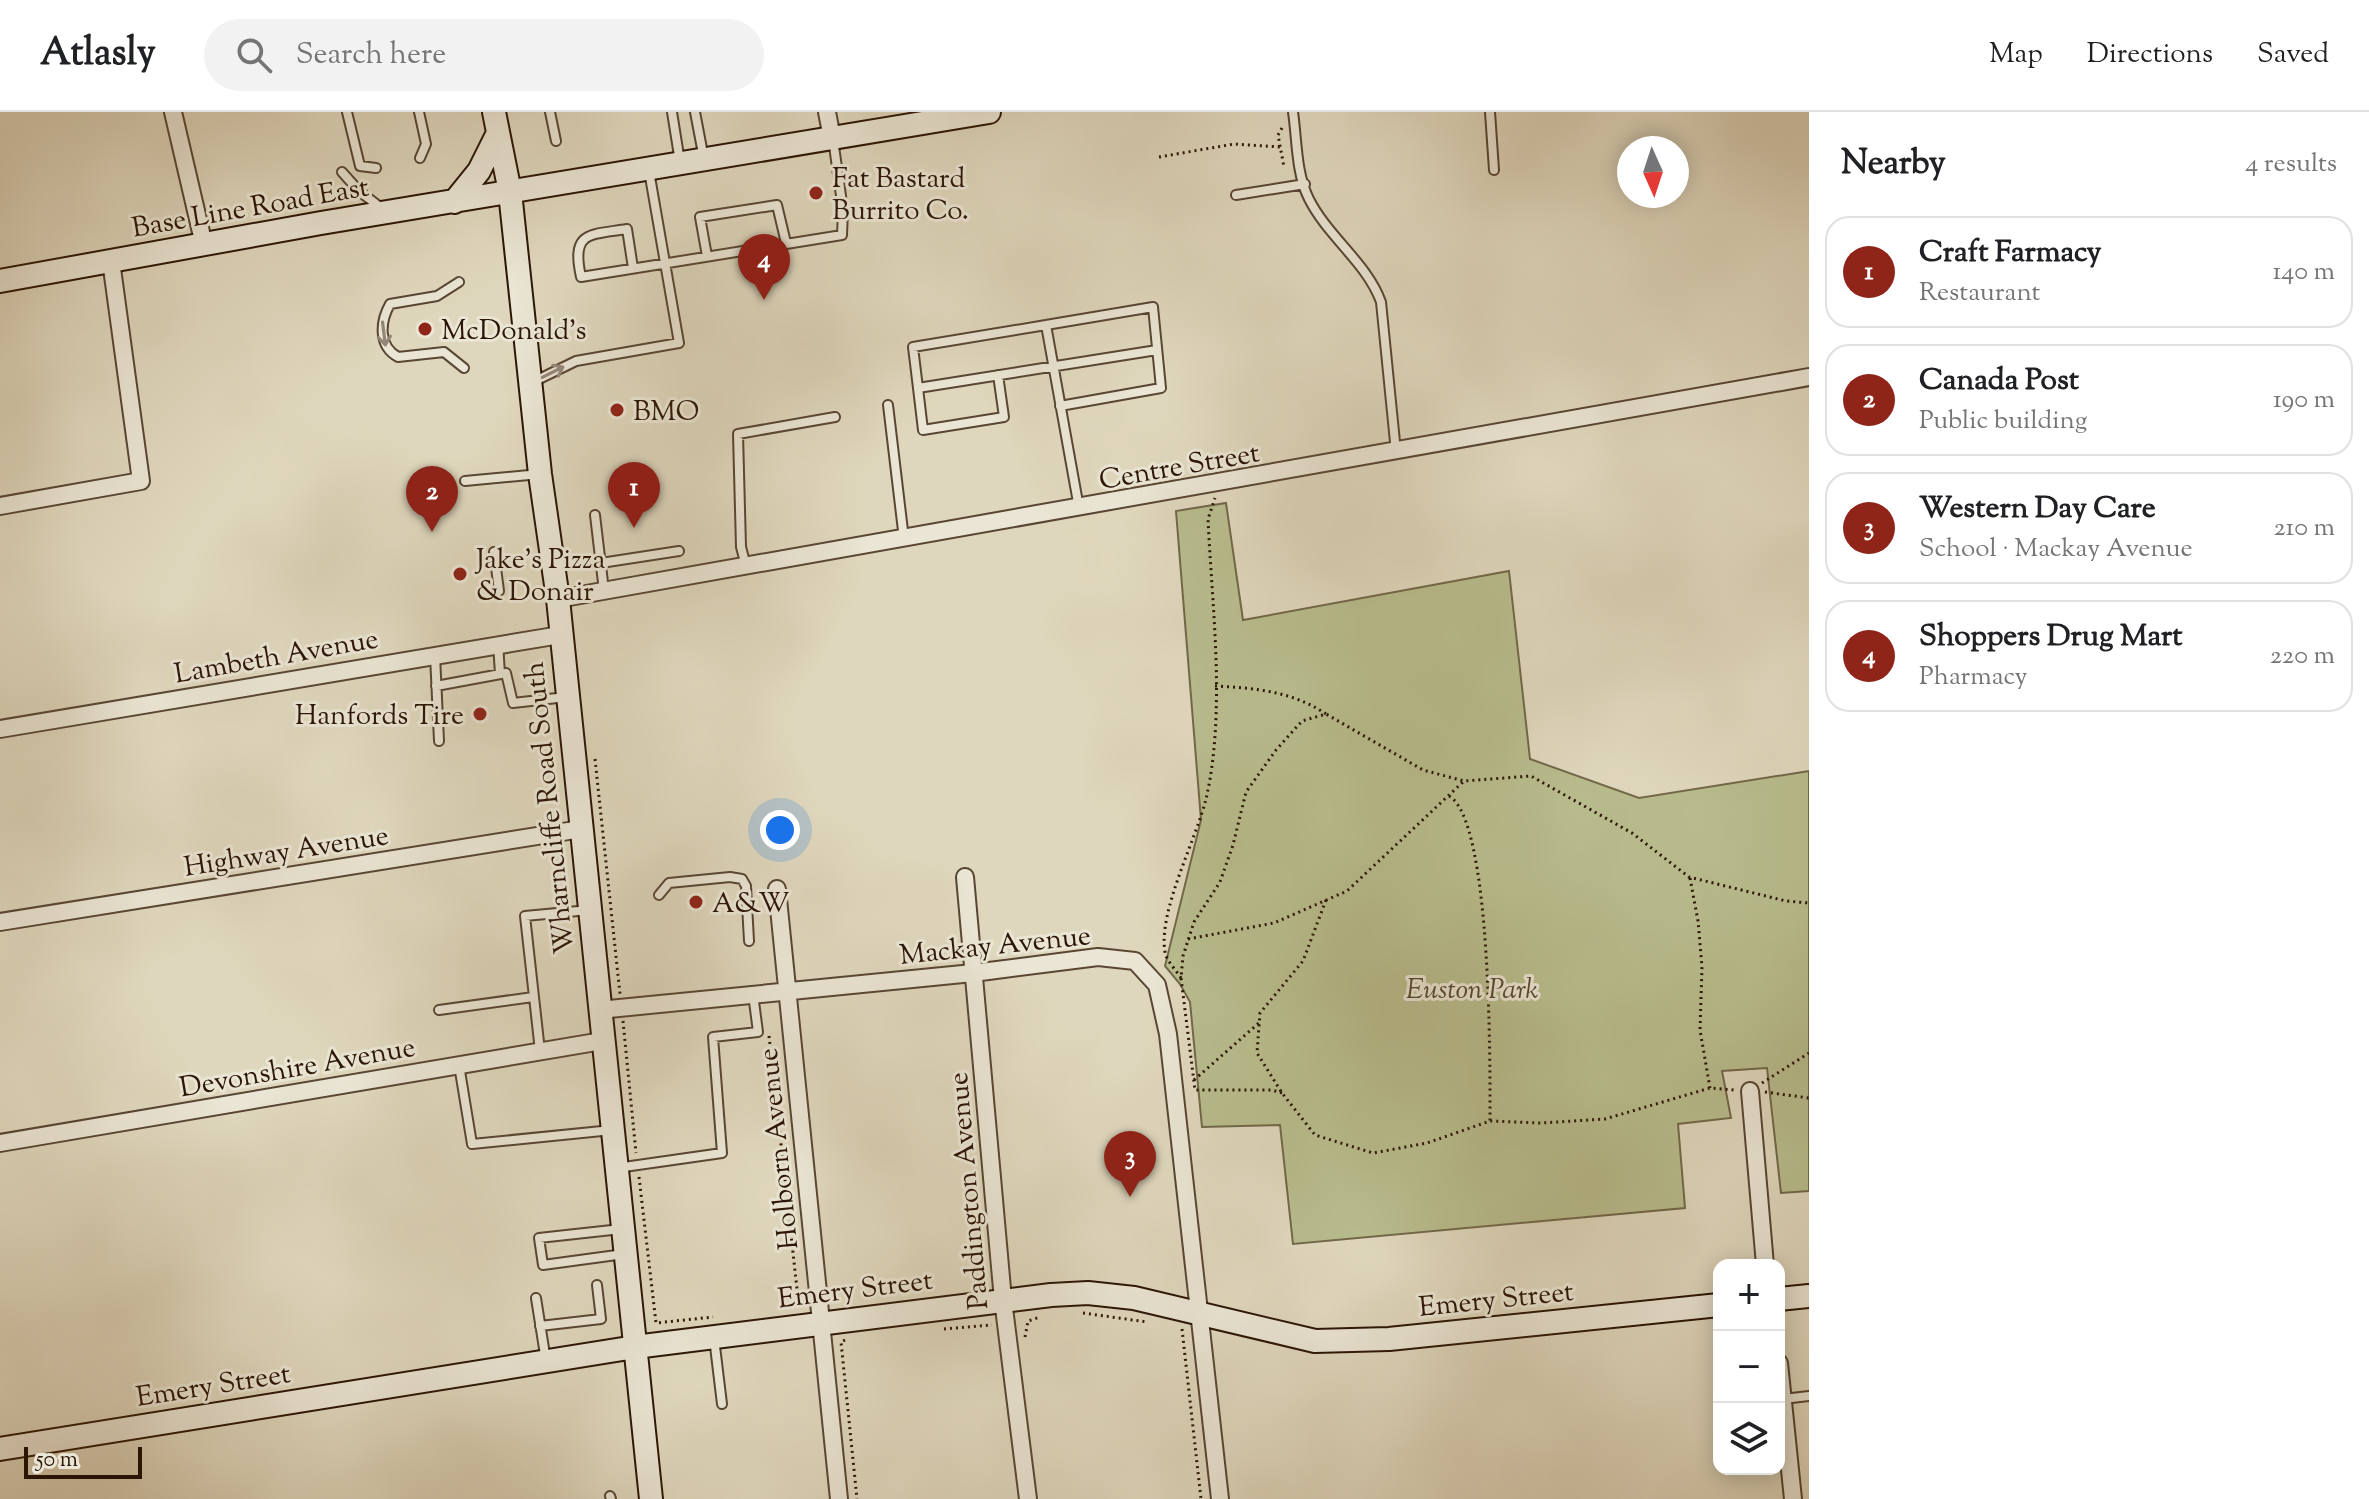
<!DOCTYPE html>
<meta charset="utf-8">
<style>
:root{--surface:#fff;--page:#f2f2f2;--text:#202124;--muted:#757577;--line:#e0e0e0;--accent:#8f2418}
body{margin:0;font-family:"Sorts Mill Goudy",serif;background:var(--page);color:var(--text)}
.controls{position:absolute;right:24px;bottom:24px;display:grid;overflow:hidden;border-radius:16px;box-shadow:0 4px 20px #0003}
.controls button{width:72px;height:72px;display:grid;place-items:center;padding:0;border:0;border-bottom:2px solid var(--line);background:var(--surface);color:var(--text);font:40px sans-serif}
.compass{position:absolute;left:1617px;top:24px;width:72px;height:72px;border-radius:50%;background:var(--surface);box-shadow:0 4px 20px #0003;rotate:177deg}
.scale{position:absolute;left:24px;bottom:20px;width:118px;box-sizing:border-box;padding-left:8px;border:4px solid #2b1505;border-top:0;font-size:22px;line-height:28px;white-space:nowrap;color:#2b1505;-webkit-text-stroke:6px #eae5d4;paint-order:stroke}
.you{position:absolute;left:780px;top:718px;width:28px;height:28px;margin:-20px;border:6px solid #fff;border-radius:50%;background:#1a73e8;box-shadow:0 0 0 12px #1a73e833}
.badge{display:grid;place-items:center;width:52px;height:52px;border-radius:50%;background:var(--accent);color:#fff;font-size:26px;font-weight:700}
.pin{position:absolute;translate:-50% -66px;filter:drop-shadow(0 2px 4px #0008)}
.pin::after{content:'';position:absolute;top:42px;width:28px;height:24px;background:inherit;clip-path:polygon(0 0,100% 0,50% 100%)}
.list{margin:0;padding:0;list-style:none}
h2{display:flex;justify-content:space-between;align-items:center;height:104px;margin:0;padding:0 32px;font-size:34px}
h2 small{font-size:26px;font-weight:400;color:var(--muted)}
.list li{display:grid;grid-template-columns:52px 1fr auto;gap:24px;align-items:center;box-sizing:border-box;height:112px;margin:0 16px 16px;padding:0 16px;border:2px solid var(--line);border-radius:24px}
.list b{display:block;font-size:30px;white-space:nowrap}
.list p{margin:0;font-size:26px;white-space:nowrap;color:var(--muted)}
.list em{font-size:26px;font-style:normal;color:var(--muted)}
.icon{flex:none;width:44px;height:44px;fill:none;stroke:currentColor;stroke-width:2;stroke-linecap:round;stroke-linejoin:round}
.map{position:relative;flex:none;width:1809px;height:1387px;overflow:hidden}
header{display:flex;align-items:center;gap:48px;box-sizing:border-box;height:112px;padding:0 40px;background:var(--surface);border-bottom:2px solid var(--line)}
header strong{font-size:38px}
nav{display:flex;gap:44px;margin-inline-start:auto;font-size:28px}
.search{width:560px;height:72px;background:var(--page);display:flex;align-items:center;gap:20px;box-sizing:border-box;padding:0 28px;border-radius:44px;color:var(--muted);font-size:30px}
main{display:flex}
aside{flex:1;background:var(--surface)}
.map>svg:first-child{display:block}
</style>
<header>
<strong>Atlasly</strong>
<div class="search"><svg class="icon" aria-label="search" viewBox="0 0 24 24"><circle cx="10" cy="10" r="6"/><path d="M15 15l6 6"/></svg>Search here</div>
<nav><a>Map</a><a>Directions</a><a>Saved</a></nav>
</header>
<main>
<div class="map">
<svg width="1809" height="1387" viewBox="0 0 1809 1387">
<rect width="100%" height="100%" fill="#dfd7bd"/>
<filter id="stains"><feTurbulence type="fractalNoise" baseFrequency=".0025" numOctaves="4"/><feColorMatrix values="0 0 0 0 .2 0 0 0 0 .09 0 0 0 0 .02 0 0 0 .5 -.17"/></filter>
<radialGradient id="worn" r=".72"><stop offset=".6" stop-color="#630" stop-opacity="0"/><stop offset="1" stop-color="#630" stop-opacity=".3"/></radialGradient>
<path fill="#b8bc8d" stroke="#726849" stroke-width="2" d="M1226,391L1243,508L1509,459L1530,647L1639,686L1809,659V1079L1781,1081L1767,956L1722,959L1731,1006L1678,1012L1685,1096L1293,1132L1280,1013L1202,1015L1190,890L1180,872L1165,854L1201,708L1176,399Z"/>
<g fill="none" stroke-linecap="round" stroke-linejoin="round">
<defs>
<path id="lane" d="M347,0L360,54L376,56
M419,0L426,32L420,46
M550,0L556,29
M672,0L680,50
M695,0L704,47
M1293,0C1297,27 1296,62 1309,87C1328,125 1367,151 1381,190L1396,340
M1490,0L1494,58
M342,60L359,79L380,95
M1236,83L1305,72
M707,144L700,105L777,93L786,131
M633,156L627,117C589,123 571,119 581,165L842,123L843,98L833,27
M459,170L437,184L390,192C380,210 378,234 398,245L444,240L464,256
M998,263L1004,305L923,318L918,276L1157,238
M533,270L576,249L679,231L649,59
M918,276L913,235L1046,213
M888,293L904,427
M1060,294L1161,276L1153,195L1046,213C1057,274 1068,335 1079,396
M465,369L540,362
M595,403L604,479
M494,440L499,479
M601,451L679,439
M746,454L741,435L738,322L835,305
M498,531L500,562
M435,543L439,629
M436,574L506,561L513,591L566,585
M659,783L669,771L730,765L742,767L746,774L749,829
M439,898L533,885
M540,939L525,804L589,798
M459,953L472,1032L612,1018
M617,1056L722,1041L713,925L758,920L753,882
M621,1117L539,1126L543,1153L624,1142
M536,1186L546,1249
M540,1214L601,1207L597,1173
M714,1226L722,1292
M1783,1287L1809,1284
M610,1384L611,1387"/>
<path id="street" d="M173,0L204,133
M827,0L832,26
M0,394L141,369L111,149
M558,487L1809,265
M0,617L560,523
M965,765L1003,1188L1028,1387
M777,777L839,1387
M0,810L581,717
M599,898L973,861L1098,845L1135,849L1157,873L1168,922L1220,1387
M1750,979L1765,1153
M0,1031L602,929
M1779,1251L1793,1387"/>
<path id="secondary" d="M494,0L510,80L540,362L558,487L651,1387
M454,90L479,59L498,21
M0,169L321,111L989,0
M1779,1187L1809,1184
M0,1337L635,1235L1051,1183L1088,1181L1134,1186L1315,1229L1389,1227L1719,1193"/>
</defs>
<use href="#lane" stroke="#584633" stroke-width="12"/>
<use href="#street" stroke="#584633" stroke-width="20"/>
<use href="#secondary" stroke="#2b1505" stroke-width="26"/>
<path stroke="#2b1505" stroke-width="3" stroke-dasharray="2 4" stroke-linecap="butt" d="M1282,16L1278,23L1284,55
M1159,45L1234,32L1280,35
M1215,574C1254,576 1292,579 1326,602
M595,647L620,882
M1449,684C1492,708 1490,956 1490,1009
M1690,766L1698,809L1702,855L1700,918L1710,976
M1326,788L1303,849L1260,901L1257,941L1282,981L1315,1023L1373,1041L1427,1031L1490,1009L1541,1011L1605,1007L1710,976L1734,978
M1188,827L1274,811L1347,779L1464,669
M1181,866C1176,858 1166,848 1165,840C1158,799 1196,728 1206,687C1226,601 1212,495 1208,407L1215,386
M623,909L636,1041
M769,924L799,1195
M1194,968L1260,910
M1762,971L1809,941
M1765,980L1809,986
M1282,981L1272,978H1195L1181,866L1183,844L1194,810L1220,770L1233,733L1246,680L1276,638L1302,609L1326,602L1423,658L1464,669L1531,664L1632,721L1689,765L1786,789L1809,791
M639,1065L656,1211L713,1205
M1083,1201L1147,1210
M944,1217L992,1213
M1182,1217L1201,1387
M1025,1225L1028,1209L1040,1205
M845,1228L841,1230L857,1387"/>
<use href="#lane" stroke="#eae5d4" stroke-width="8"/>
<use href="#street" stroke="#eae5d4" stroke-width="16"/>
<use href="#secondary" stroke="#eae5d4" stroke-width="22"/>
</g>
<defs><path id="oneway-shaft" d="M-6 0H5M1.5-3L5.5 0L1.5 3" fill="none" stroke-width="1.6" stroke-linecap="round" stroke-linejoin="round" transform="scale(2)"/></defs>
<g stroke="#948777">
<use href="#oneway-shaft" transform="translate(384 222) rotate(83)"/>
<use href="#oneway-shaft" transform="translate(553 260) rotate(-27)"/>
</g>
<g fill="#8f2418" stroke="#eae5d4" stroke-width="3">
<circle cx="816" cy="81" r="8"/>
<circle cx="425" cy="217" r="8"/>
<circle cx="617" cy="298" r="8"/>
<circle cx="460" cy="462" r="8"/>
<circle cx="480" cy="602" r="8"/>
<circle cx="696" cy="790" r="8"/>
</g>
<g text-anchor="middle" stroke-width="6" stroke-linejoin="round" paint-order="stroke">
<g font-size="28" fill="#2b1505" stroke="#eae5d4" text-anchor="start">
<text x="832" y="75">Fat Bastard<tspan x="832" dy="32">Burrito Co.</tspan></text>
<text x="441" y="227">McDonald's</text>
<text x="633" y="308">BMO</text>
<text x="476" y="456">Jake's Pizza<tspan x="476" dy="32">&amp; Donair</tspan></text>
<text x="464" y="612" text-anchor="end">Hanfords Tire</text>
<text x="712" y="800">A&amp;W</text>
</g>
<g font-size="28" fill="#2b1505" stroke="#eae5d4">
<text transform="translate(250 94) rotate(-10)" y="10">Base Line Road East</text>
<text transform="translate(1179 353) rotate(-10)" y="10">Centre Street</text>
<text transform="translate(276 543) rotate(-10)" y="10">Lambeth Avenue</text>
<text transform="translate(548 696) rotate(-96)" y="10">Wharncliffe Road South</text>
<text transform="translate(286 738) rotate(-9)" y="10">Highway Avenue</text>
<text transform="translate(995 832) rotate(-6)" y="10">Mackay Avenue</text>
<text transform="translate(297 954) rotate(-10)" y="10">Devonshire Avenue</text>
<text transform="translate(777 1037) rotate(-96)" y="10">Holborn Avenue</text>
<text transform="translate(967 1079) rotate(-95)" y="10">Paddington Avenue</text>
<text transform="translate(855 1176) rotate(-7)" y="10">Emery Street</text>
<text transform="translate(1496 1186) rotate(-6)" y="10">Emery Street</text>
<text transform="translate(213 1272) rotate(-9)" y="10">Emery Street</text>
</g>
<g font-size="28" font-style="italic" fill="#55472e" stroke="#eae5d4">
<text x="1472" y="886">Euston Park</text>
</g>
</g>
<rect width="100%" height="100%" filter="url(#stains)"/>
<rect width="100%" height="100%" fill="url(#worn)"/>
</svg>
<div class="controls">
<button>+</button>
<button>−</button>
<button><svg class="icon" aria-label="layers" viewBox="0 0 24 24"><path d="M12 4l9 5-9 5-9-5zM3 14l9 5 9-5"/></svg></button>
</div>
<svg class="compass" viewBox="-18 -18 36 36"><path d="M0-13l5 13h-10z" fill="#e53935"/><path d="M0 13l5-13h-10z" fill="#757577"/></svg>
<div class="scale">50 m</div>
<div class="you"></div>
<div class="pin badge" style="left:634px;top:416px">1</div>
<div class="pin badge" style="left:432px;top:420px">2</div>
<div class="pin badge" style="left:1130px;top:1085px">3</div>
<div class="pin badge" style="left:764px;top:188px">4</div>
</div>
<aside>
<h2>Nearby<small>4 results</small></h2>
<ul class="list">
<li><span class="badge">1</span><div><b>Craft Farmacy</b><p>Restaurant</p></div><em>140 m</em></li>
<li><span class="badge">2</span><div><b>Canada Post</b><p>Public building</p></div><em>190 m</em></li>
<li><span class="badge">3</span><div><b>Western Day Care</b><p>School · Mackay Avenue</p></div><em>210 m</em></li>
<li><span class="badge">4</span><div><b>Shoppers Drug Mart</b><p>Pharmacy</p></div><em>220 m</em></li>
</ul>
</aside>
</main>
